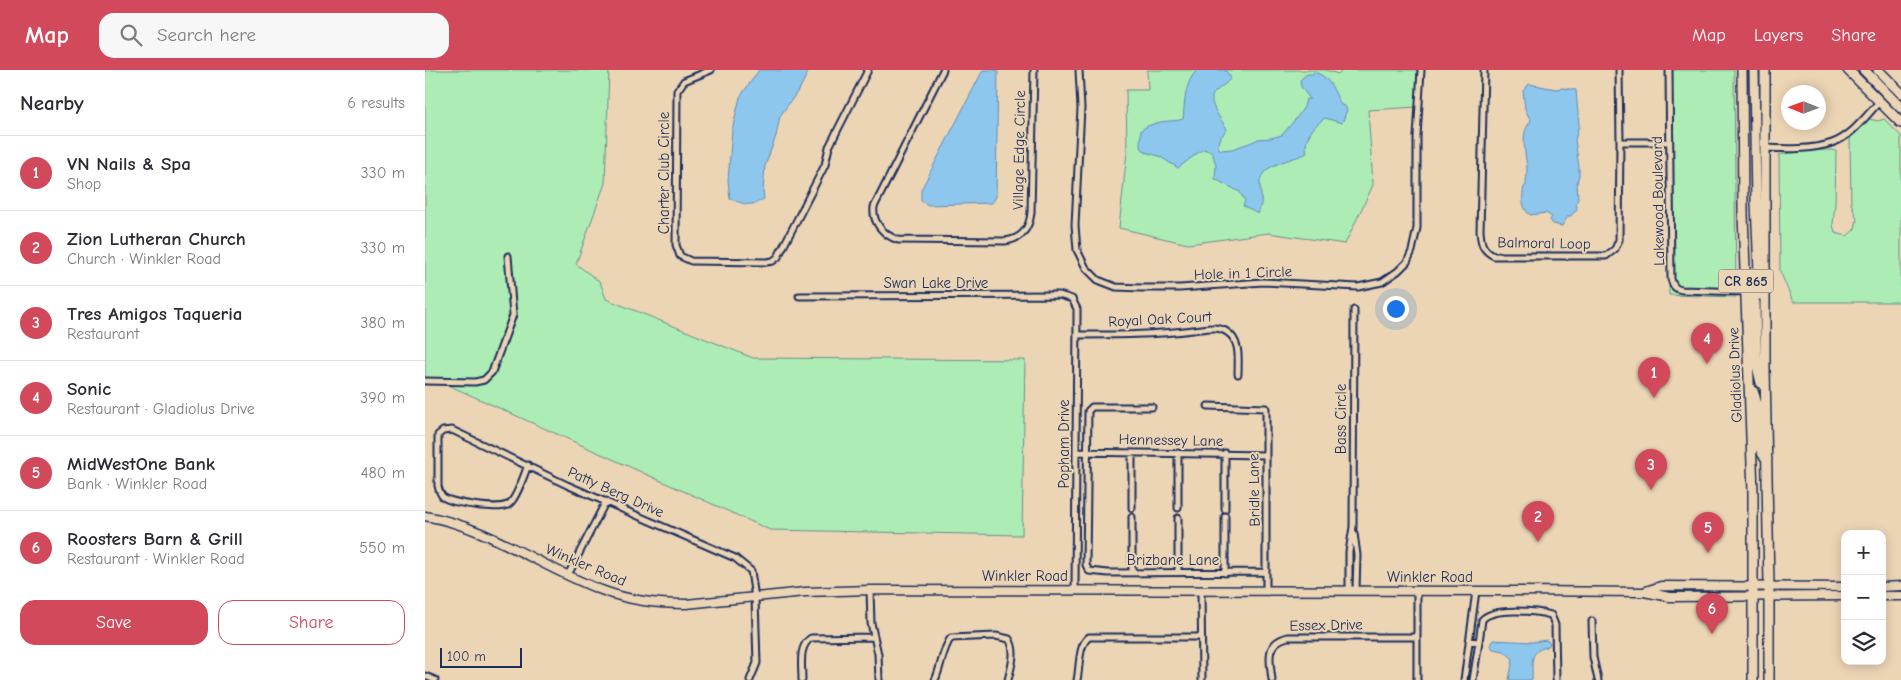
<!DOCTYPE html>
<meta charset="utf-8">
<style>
:root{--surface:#fff;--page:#f7f7f7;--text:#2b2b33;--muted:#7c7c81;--line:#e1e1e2;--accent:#d1495b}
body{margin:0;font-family:"Comic Neue",sans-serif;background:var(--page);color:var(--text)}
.controls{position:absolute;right:15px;bottom:15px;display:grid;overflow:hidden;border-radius:10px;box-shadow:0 2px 12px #0003}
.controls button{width:45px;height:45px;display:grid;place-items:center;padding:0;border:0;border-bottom:1px solid var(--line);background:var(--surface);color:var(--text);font:25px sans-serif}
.compass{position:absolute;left:1356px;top:15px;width:45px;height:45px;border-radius:50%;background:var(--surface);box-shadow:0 2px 12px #0003;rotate:271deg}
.scale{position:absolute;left:15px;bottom:12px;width:82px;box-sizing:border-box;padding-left:5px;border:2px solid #1b2f5e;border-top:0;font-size:14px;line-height:18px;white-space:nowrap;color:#1b2f5e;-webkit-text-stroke:4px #ecd5b5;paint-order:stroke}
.you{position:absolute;left:970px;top:238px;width:18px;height:18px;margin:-12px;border:4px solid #fff;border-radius:50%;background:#1a73e8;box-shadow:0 0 0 8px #1a73e833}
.badge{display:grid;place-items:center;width:32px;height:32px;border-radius:50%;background:var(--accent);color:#fff;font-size:16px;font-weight:700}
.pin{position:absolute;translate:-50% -41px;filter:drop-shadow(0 1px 2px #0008)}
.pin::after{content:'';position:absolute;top:26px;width:18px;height:15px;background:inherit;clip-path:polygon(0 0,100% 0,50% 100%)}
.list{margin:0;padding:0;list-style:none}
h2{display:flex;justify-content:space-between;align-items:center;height:65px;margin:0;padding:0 20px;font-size:21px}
h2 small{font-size:16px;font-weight:400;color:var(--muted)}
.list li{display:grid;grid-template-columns:32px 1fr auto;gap:15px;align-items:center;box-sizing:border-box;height:75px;padding:0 20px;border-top:1px solid var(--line)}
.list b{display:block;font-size:19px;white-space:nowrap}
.list p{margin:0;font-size:16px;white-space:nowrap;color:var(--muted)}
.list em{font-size:16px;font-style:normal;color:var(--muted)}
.actions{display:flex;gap:10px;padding:15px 20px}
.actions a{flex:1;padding:11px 0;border:1px solid var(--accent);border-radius:15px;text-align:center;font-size:18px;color:var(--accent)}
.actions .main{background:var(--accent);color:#fff}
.icon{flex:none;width:28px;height:28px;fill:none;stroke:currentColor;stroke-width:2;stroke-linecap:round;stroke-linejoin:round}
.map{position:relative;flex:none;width:1476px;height:610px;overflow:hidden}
header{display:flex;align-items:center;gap:30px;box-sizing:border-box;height:70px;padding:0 25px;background:var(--accent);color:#fff}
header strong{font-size:24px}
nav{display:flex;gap:28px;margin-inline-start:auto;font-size:18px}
.search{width:350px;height:45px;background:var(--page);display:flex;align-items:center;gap:12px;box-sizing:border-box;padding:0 18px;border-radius:15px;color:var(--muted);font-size:19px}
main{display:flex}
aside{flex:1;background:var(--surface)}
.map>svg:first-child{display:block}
</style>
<header>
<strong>Map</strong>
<div class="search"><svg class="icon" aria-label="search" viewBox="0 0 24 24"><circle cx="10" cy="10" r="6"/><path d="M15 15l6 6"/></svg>Search here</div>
<nav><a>Map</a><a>Layers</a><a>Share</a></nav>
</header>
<main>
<aside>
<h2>Nearby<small>6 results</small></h2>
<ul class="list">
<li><span class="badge">1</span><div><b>VN Nails &amp; Spa</b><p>Shop</p></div><em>330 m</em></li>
<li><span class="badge">2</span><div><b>Zion Lutheran Church</b><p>Church · Winkler Road</p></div><em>330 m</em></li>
<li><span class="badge">3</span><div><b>Tres Amigos Taqueria</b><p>Restaurant</p></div><em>380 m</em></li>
<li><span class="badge">4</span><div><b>Sonic</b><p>Restaurant · Gladiolus Drive</p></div><em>390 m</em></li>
<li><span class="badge">5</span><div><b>MidWestOne Bank</b><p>Bank · Winkler Road</p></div><em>480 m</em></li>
<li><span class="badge">6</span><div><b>Roosters Barn &amp; Grill</b><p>Restaurant · Winkler Road</p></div><em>550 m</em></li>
</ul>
<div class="actions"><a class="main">Save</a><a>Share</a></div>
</aside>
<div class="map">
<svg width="1476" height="610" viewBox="0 0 1476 610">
<rect width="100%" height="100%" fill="#ecd5b5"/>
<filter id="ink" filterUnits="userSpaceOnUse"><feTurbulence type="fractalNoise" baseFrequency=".02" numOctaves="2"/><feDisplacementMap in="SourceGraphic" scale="10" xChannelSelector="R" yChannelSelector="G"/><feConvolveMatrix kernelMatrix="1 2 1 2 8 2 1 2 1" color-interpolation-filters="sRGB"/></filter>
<g filter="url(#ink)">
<path fill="#adedb5" stroke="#648e8a" d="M0,0H184L180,113L151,194L175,212L181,229L328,288L600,290L597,465L345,460L23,315L0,313Z
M722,0H901L913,4L917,0H992V37L943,40L948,115L920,174L843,163L763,174L694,158L702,82L701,20H723Z
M1243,0H1309L1311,227L1244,225Z
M1444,49L1453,51L1459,49L1476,66V232H1368L1355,201L1354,85C1363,83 1405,78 1411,81L1410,133L1408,154L1410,163L1422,166L1430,159L1432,149L1426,133L1425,69L1429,60Z"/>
<path fill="#8ec7ed" stroke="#608ab4" d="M334,0H384L375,18L355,46L351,66L340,96L338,121L339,129C324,138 320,134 305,129L303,110L307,60L315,27Z
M558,0H573L571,127L567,133L503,135L496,131V120Z
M772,0H800L806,8C801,14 796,17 790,22C780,31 797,50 802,59L796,67L793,76L795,80L807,79L825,73L833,69L846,68L857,65L873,46L879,37L881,29H885L876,17L875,10L882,4H887L889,2C906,7 908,20 916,35L920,36L922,40L917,53L900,48C889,55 878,69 882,83C868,90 835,94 835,113C835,126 839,130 833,144L818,136L820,131L815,122L790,109L791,95L787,82L778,79L753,98L734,86L720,82L715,76L716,60C722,56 729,53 736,52C744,50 750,52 758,49C760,32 759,14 772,0Z
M1104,14L1131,19L1138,18L1151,20L1154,55L1150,70L1154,97V105L1152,113L1153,129L1151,133L1152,139L1146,146H1143L1137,156L1128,154L1125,150L1127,147L1121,143L1105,145C1096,137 1097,127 1099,117L1101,115C1101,110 1102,105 1102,99C1101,84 1094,64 1106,51L1100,39L1098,21Z
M1068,570L1107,572L1122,570L1125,574L1122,577C1103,581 1108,593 1107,610H1084L1088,589L1079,581L1068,579L1065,575Z"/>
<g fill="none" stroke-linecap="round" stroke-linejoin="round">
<defs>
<path id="street" d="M286,0L259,11L252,21L251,175L255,186L266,191L342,192L348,191L353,187L400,95L404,77L443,0
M518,0L449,137C447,153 459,165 473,170L580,171C597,169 604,159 606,143L609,0
M654,0L656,38L650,155L652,180L661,198L673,210L691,217L716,218H755L838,212L933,217L957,212L973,201L982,192L987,181L992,158V67L996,0
M1059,0L1055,161C1056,173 1057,180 1069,186H1181L1190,179L1194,170L1195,72L1194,0
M1244,0L1246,209C1248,216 1250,219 1257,220L1322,222
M1195,72H1244
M1341,78C1361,79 1387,80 1407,73C1427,66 1441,46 1455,31
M374,226L634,225L647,229L652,239V246L650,520
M652,265C691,265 729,265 768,260C779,259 792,255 802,262C816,271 813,290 813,304
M0,311L50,312L59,310L67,302L88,245L83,186
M783,336L841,338V520
M727,337H667L663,341L661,495L664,501L683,503L841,502
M651,382L841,385
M707,383V438
M753,383V438
M103,395C99,405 92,428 84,434C76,441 26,433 18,427C15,424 14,420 13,416V365L18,361L27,360L142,415L310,488L326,501L330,528L332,593L325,610
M800,439V383
M707,447V503
M929,463L932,485L931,520
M753,502V448
M800,503V446
M143,505L181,431
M445,520L446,553L453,584L454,610
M776,520L777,610
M924,520V482L928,457L929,240
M1167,551L1168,587L1173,610
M1044,571L1054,572L1057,550C1067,537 1111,541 1126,545L1130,555L1131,610
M0,606L10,610
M377,610C377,596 373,576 386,568L448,567
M510,610C516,598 518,577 526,568L571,566L584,569C592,581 586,597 583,610
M652,610C655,597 653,575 664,567H775
M847,610C845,591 839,573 863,567H992
M992,610V520
M1039,610L1051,521
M1048,610L1054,572"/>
<path id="secondary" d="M0,446C65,457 118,499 179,521C206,531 233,534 261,534L380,522L445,520L1091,521L1219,522L1245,527L1420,526
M1457,517L1476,516
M1221,521L1236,516L1420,517
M1457,526H1476"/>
<path id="primary" d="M1317,0L1318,144L1328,422V610
M1329,0L1331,133L1335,225
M1340,0V298L1344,516V610
M1423,0L1476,53
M1439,0L1476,38
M1453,0L1476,23
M1322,222L1328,227L1330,233L1331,291L1336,313
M1328,321C1330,327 1332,334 1333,340C1336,357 1328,376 1342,389"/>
</defs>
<use href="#street" stroke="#1b2f5e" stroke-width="9"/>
<use href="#secondary" stroke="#1b2f5e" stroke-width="11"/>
<use href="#primary" stroke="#1b2f5e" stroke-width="12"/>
<use href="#street" stroke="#ecd5b5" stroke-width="5"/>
<use href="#secondary" stroke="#ecd5b5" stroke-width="8"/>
<use href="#primary" stroke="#ecd5b5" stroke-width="9"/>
</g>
</g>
<g text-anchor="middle" stroke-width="4" stroke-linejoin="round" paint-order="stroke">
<rect fill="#ecd5b5" stroke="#5a6178" stroke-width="1" x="1293.5" y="199.5" width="55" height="23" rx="4"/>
<g font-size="14" font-weight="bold" fill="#1b2f5e">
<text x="1321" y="216">CR 865</text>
</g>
<g font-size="15" fill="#1b2f5e" stroke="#ecd5b5">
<text transform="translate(594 80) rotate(-89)" y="5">Village Edge Circle</text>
<text transform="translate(239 103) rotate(-90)" y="5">Charter Club Circle</text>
<text transform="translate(1233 131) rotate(-91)" y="5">Lakewood Boulevard</text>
<text transform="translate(1119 173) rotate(1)" y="5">Balmoral Loop</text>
<text transform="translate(818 203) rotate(-2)" y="5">Hole in 1 Circle</text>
<text x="511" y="218">Swan Lake Drive</text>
<text transform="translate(735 249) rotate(-3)" y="5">Royal Oak Court</text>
<text transform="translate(1310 305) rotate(-92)" y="5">Gladiolus Drive</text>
<text transform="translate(916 349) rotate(-90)" y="5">Bass Circle</text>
<text transform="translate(746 370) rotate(1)" y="5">Hennessey Lane</text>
<text transform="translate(639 374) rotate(-90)" y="5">Popham Drive</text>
<text transform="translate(829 420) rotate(-91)" y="5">Bridle Lane</text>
<text transform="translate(191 422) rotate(24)" y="5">Patty Berg Drive</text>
<text x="748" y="495">Brizbane Lane</text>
<text transform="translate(161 495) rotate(23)" y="5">Winkler Road</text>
<text x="600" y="511">Winkler Road</text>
<text x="1005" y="512">Winkler Road</text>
<text transform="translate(901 555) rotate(-1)" y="5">Essex Drive</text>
</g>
</g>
</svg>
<div class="controls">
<button>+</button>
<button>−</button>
<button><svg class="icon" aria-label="layers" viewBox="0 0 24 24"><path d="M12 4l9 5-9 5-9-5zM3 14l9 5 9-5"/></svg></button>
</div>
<svg class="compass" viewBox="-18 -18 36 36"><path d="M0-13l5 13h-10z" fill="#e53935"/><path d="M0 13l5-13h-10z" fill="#7c7c81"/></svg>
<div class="scale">100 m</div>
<div class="you"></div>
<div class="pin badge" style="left:1229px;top:328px">1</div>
<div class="pin badge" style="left:1113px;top:472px">2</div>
<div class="pin badge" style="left:1226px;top:420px">3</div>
<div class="pin badge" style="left:1282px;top:294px">4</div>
<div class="pin badge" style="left:1283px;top:483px">5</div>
<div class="pin badge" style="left:1287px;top:564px">6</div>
</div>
</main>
